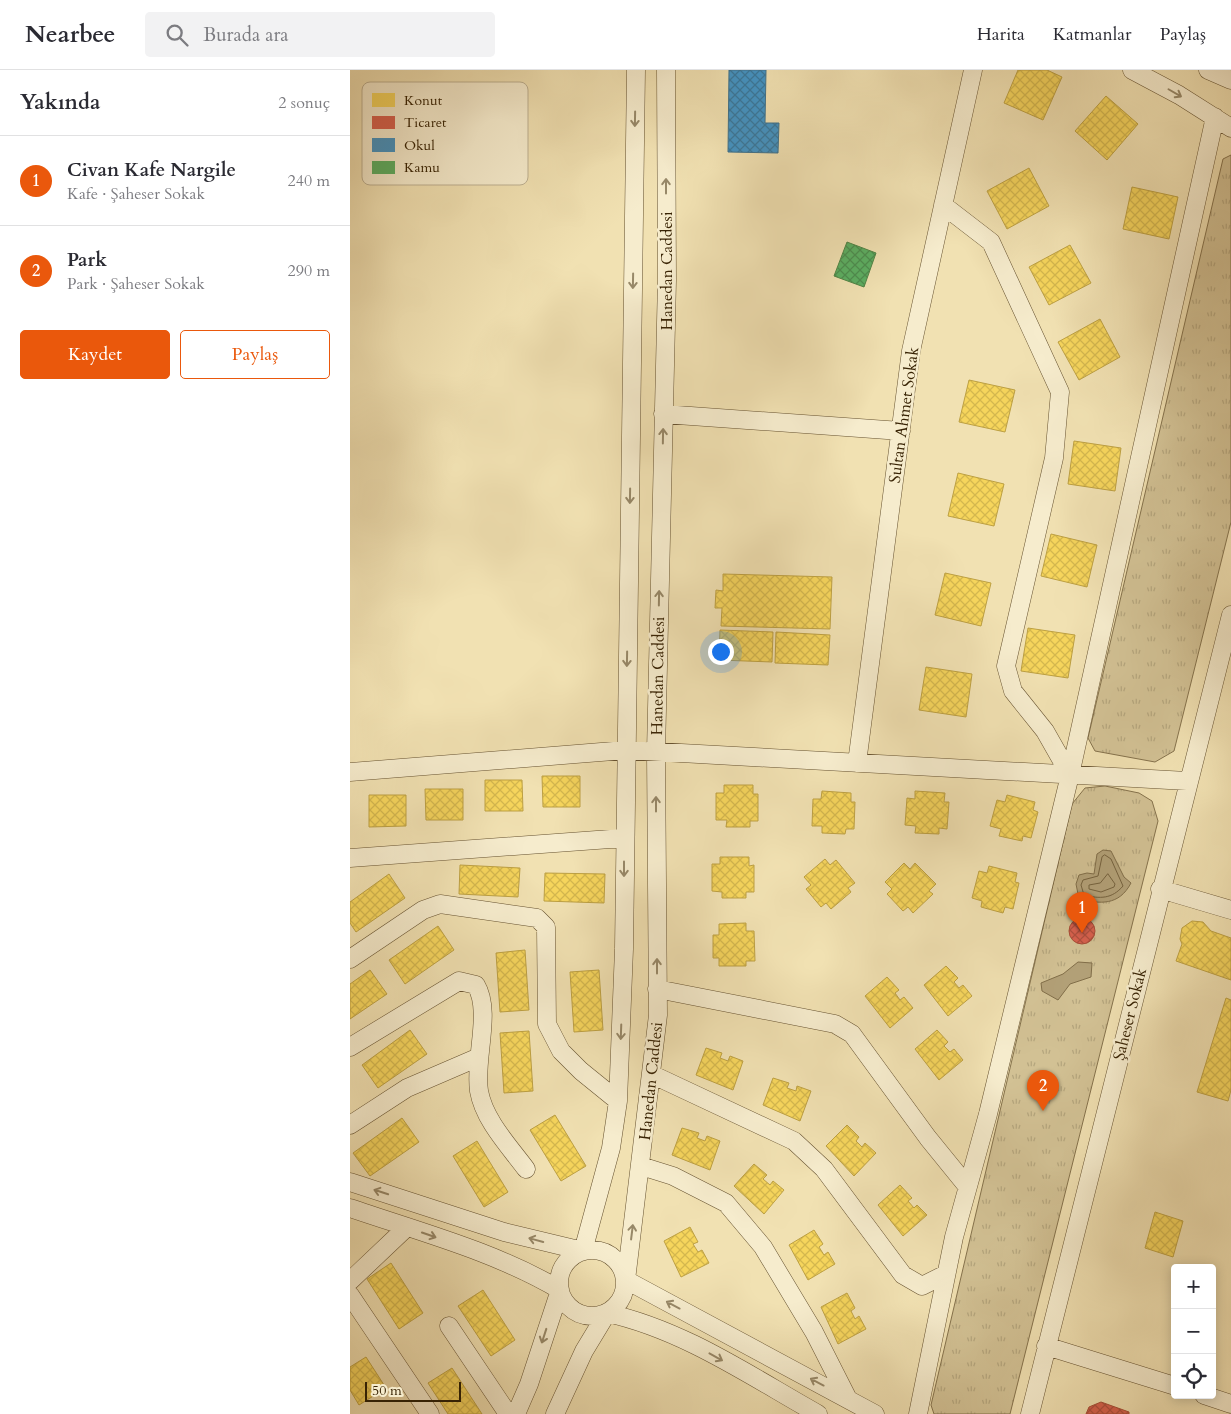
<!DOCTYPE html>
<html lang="tr">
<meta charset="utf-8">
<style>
:root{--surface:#fff;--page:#f2f2f3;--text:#2b2b33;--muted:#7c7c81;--line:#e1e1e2;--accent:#ea580c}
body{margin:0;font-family:Cardo,serif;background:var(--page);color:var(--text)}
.controls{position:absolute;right:15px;bottom:15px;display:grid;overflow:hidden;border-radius:5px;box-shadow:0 2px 12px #0003}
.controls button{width:45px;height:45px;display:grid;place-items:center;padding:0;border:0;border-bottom:1px solid var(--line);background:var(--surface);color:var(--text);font:25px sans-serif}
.scale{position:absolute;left:15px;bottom:12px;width:96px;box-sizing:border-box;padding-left:5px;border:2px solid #382304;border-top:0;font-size:14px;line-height:18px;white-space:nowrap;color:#382304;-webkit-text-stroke:4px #f6eccd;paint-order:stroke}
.you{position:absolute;left:370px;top:581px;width:18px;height:18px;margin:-12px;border:4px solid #fff;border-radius:50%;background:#1a73e8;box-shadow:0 0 0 8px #1a73e833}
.badge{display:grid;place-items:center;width:32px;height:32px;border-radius:50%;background:var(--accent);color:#fff;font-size:16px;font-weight:700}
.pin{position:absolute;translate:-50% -41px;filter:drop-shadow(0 1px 2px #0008)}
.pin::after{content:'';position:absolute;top:26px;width:18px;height:15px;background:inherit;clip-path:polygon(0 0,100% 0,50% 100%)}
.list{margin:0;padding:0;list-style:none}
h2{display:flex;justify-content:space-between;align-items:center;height:65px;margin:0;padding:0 20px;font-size:21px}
h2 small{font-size:16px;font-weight:400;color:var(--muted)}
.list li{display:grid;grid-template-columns:32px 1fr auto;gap:15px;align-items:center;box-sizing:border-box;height:90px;padding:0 20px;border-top:1px solid var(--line)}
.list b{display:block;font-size:19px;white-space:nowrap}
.list p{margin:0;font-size:16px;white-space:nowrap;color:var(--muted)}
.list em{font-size:16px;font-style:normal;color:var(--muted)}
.actions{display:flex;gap:10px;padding:15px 20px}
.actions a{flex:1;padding:11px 0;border:1px solid var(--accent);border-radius:5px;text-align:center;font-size:18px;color:var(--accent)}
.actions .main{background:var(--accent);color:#fff}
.icon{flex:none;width:28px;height:28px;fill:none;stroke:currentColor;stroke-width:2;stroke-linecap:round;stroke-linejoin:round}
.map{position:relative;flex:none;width:881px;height:1344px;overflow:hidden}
header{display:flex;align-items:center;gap:30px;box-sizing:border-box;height:70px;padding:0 25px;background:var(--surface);border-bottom:1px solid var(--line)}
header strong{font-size:24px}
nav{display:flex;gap:28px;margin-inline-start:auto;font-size:18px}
.search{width:350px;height:45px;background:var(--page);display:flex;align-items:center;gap:12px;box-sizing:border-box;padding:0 18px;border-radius:5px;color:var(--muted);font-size:19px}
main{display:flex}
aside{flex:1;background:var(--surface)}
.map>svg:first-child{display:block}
</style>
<header>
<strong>Nearbee</strong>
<div class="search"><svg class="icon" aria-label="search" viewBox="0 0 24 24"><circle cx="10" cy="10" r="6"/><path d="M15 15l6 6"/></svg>Burada ara</div>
<nav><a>Harita</a><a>Katmanlar</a><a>Paylaş</a></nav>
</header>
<main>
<aside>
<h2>Yakında<small>2 sonuç</small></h2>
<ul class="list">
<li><span class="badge">1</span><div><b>Civan Kafe Nargile</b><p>Kafe · Şaheser Sokak</p></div><em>240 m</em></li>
<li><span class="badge">2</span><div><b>Park</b><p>Park · Şaheser Sokak</p></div><em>290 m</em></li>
</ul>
<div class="actions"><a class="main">Kaydet</a><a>Paylaş</a></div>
</aside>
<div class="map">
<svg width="881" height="1344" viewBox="0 0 881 1344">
<defs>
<pattern id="park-tufts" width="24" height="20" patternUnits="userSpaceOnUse" patternTransform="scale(1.25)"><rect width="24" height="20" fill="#d2c194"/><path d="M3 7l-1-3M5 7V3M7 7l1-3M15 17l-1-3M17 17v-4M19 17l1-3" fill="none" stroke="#b5a67e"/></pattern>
<pattern id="homes-cross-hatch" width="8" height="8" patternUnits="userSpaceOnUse" patternTransform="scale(1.25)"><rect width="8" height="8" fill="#f6d55c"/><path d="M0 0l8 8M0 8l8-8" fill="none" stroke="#d4b74e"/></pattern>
<pattern id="shops-cross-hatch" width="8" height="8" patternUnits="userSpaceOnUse" patternTransform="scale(1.25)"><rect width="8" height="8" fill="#d6604d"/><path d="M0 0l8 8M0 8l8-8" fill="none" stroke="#af4f3e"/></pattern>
<pattern id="schools-cross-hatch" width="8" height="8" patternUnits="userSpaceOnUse" patternTransform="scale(1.25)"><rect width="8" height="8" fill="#4393c3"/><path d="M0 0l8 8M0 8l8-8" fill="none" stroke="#39789c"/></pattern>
<pattern id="public-cross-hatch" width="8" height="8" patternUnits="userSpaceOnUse" patternTransform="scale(1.25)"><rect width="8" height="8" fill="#5aae61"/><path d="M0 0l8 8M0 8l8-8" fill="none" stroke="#4b8d4e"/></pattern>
</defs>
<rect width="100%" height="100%" fill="#f1e1b2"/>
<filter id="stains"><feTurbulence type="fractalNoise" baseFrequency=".004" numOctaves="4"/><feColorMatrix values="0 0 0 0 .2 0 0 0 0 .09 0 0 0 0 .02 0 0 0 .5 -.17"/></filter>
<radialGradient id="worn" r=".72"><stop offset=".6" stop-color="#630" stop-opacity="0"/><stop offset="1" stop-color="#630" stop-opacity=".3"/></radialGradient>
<path fill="url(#park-tufts)" stroke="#85724c" d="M881,85V452L824,681L805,692L745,681L738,668L873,89Z
M755,716L789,723L802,731L808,751L660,1344H584L581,1335L722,734L735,718Z"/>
<path fill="#b2a077" stroke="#816e49" d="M753,780L761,781L774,807L781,813C769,836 750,834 729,829L726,814L729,805L737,803L744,804L747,784Z
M728,892L742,893L741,907L720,914L708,930L692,921L691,913L713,904Z"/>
<path fill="url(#homes-cross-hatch)" stroke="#bda042" d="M668,0H697L712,7L693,50L654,33Z
M756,26L788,54L757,90L725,61Z
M679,98L699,136L657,159L637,121Z
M782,117L828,127L819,169L773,159Z
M720,175L741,213L699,235L679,197Z
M750,249L770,287L729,310L708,272Z
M619,310L665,320L655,362L609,352Z
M724,371L771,378L765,421L718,414Z
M608,403L654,414L644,456L598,446Z
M701,464L747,475L737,517L691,506Z
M595,503L641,513L631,556L585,545Z
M373,504L482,507L480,559L371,556L372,538H365L366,520L373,521Z
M678,558L725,565L718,608L671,601Z
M370,560L423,562L422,592L369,590Z
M426,562L480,565L478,595L425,593Z
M576,597L622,604L616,647L569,640Z
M192,706H230V737H193Z
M135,710H172L173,741H135Z
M374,715H403V724H408V751H400V757H376L377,750H366V723H374Z
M75,719H113V750H76Z
M472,721L501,723V732H505L504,759H496L495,764L472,763V756H462L463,729H471Z
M565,721L595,723L594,732H599L597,759L589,758V764L565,763L566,756L555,755L557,728L565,729Z
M19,725H56V756L19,757Z
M657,725L685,732L683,740L688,742L681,768L673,766L672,771L649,766L651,759L640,756L647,730L655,732Z
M370,787H399V796L404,795V822H396V828H372V822L362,821V794H370Z
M475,789L480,795L486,790L505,813L498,818L501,822L481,839L476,833L471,837L456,819L461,815L454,807Z
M554,793L560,799L565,793L586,814L579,821L583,824L563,843L558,837L553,841L537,824L542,819L535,812Z
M110,795L170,798L168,827L109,824Z
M639,796L667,803L665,812L669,813L663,839L655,837L653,843L631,837L632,831L622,828L629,801L637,803Z
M195,803L255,804L254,833L194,831Z
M39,804L55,828L6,862L0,853V832Z
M842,851L853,852L861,861L881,868V910L826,891L832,874L830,869L832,858Z
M396,853V861H404L405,891H396V896H369V888H363V865H369V854Z
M88,856L104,880L55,914L39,890Z
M175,880L179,940L150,942L146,883Z
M596,896L608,908L604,912L609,918L613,915L622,926L598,946L574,915Z
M20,900L37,924L0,949V914Z
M249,900L253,960L224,962L220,902Z
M537,907L549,920L545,923L550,930L554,927L563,938L540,958L515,926Z
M876,928L881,930V1020L878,1031L847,1022Z
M60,960L77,984L28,1018L12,995Z
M587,960L598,972L594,976L600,982L604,979L613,990L589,1010L565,979Z
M179,961L183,1021L154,1023L150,963Z
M356,978L372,983L370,988L378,991L380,986L393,991L383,1020L346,1005Z
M423,1008L439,1013L437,1018L446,1021L447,1016L461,1021L450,1051L413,1035Z
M205,1045L236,1096L211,1111L180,1060Z
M52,1048L69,1072L20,1106L3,1083Z
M497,1055L509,1067L506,1071L512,1077L515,1073L526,1083L504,1106L476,1076Z
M332,1058L349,1063L347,1068L355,1071L357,1066L370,1071L360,1100L322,1085Z
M127,1071L158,1122L134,1137L103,1086Z
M404,1094L417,1105L413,1109L420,1115L423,1111L434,1120L414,1144L384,1116Z
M550,1115L562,1128L558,1131L564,1138L567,1135L577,1145L553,1166L528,1135Z
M805,1142L833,1151L823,1187L795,1178Z
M340,1157L348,1172L343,1174L348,1182L352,1180L359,1193L331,1207L314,1171Z
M464,1160L473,1174L469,1177L474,1185L478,1182L485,1194L458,1210L439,1175Z
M41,1193L73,1243L49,1259L17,1209Z
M133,1220L165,1270L141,1286L108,1236Z
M497,1223L505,1238L501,1241L505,1249L509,1246L516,1259L488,1274L471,1237Z
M16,1287L36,1318L9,1335L0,1320V1297Z
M102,1298L132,1344H98L78,1313Z"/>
<path fill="url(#shops-cross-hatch)" stroke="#a74e37" d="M719 861a13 13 0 1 1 26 0a13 13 0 1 1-26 0Z
M751,1332L779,1342V1344H736L739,1337Z"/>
<path fill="url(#schools-cross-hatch)" stroke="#40718a" d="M379,0H416L415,53H429L428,83L378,82Z"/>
<path fill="url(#public-cross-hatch)" stroke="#508445" d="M497,172L526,183L514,217L484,206Z"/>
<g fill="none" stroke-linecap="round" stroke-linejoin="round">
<path stroke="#75623e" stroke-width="1" d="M755,785L761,789L773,816C762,829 750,829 734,825L731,815L733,810L748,806L752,787Z
M758,804L765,814L764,817L751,822L739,819V815L750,813Z"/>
<defs>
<path id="minor" d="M782,0L829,25L881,58
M858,0L881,10
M593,135L641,172L710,322L704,388L656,596L663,621L695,661L720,705
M313,344L551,361
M507,693L561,281L623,0
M0,702L276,680L837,711
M0,788L274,768
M810,819L881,840
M0,889L73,840L90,834L187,848L196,857L197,954L211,981L231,1001L268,1031
M307,919L485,954L502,964L578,1068L617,1116
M0,977L109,911L126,915C142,942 124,989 129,1021C134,1050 159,1076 176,1099
M301,1004L444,1071L474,1099L553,1205L572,1216L596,1204
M0,1055L57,1018L129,987
M291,1096L323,1106L376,1133L413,1177L464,1262L498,1329
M0,1112L154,1162L233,1181
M0,1138C70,1162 146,1182 210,1220
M209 1213a33 33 0 1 1 66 0a33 33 0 1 1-66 0Z
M233,1181L261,1078L268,1031L274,879L286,0
M276,1210L308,945L306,682L317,210L316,0
M276,1210L525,1344
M0,1211L57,1157
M0,1225L80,1344
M257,1243C334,1260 400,1306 468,1344
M99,1256L158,1344
M696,1276L825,1316
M854,1325L881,1334
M166,1344L179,1314L210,1220
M205,1344L234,1281L257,1243
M568,1344L604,1167L638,1044L720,705L865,47
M680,1344L881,545"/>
</defs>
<use href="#minor" stroke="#665230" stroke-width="19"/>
<use href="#minor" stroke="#f6eccd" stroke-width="18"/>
</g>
<defs><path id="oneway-shaft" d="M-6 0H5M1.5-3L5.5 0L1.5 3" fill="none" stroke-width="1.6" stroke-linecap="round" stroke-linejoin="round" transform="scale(1.25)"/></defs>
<g stroke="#978868">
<use href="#oneway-shaft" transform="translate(825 23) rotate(30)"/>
<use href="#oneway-shaft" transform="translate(285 49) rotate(91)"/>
<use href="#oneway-shaft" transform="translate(316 116) rotate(-90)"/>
<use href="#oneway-shaft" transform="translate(283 211) rotate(91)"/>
<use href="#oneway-shaft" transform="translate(313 366) rotate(-89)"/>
<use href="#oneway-shaft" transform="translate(280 426) rotate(91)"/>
<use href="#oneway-shaft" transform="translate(309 528) rotate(-89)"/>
<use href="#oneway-shaft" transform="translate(277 589) rotate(91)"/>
<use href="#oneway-shaft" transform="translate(306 734) rotate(-90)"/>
<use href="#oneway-shaft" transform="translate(274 799) rotate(90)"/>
<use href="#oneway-shaft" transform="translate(307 896) rotate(-90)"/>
<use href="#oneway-shaft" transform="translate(271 962) rotate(92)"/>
<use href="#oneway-shaft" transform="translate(31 1122) rotate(-162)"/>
<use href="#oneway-shaft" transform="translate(282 1162) rotate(-83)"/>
<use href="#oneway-shaft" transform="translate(79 1165) rotate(19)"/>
<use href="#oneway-shaft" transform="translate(186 1170) rotate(-165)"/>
<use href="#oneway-shaft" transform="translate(323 1235) rotate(-152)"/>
<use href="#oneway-shaft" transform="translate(194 1266) rotate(108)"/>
<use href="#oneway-shaft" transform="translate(366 1287) rotate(29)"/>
<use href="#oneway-shaft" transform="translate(467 1312) rotate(-152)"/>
</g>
<g text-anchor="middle" stroke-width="5" stroke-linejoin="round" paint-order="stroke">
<g font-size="16" fill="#382304" stroke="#f6eccd">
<text transform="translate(316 201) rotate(-90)" y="6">Hanedan Caddesi</text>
<text transform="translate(553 345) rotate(-82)" y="6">Sultan Ahmet Sokak</text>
<text transform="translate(307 606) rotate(-89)" y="6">Hanedan Caddesi</text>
<text transform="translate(779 944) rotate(-76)" y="6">Şaheser Sokak</text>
<text transform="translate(300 1011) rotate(-84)" y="6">Hanedan Caddesi</text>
</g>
</g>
<rect x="12" y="12" width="166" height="103" rx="8" fill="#f6eccd" stroke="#bdb091" stroke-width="1"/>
<rect x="22" y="23" width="23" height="14" fill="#f6d55c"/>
<rect x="22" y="46" width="23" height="13" fill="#d6604d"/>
<rect x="22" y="68" width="23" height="14" fill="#4393c3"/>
<rect x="22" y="91" width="23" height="13" fill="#5aae61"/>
<g font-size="14" fill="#382304">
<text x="54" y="35">Konut</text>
<text x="54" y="57">Ticaret</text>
<text x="54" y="80">Okul</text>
<text x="54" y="102">Kamu</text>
</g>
<rect width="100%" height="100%" filter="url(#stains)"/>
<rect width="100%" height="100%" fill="url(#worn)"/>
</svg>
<div class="controls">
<button>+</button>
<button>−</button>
<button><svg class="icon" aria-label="locate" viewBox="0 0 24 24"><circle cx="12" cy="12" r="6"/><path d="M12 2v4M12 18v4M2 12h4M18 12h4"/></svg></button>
</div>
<div class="scale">50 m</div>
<div class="you"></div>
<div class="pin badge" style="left:732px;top:863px">1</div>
<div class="pin badge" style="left:693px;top:1041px">2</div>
</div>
</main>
